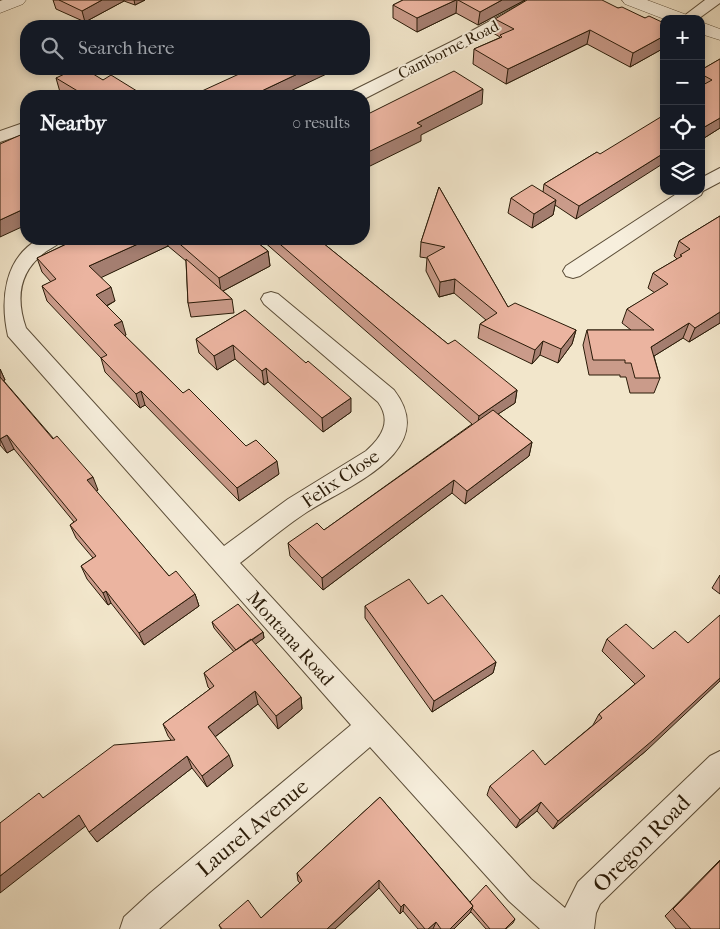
<!DOCTYPE html>
<meta charset="utf-8">
<style>
:root{--surface:#171b24;--page:#242831;--text:#f1f3f6;--muted:#9ea1a6;--line:#363941}
body{margin:0;font-family:"IM FELL French Canon",serif;background:var(--page);color:var(--text)}
.controls{position:absolute;right:15px;top:15px;display:grid;overflow:hidden;border-radius:10px;box-shadow:0 2px 8px #0003}
.controls button{width:45px;height:45px;display:grid;place-items:center;padding:0;border:0;border-bottom:1px solid var(--line);background:var(--surface);color:var(--text);font:25px sans-serif}
.list{margin:0;padding:0;list-style:none}
h2{display:flex;justify-content:space-between;align-items:center;height:65px;margin:0;padding:0 20px;font-size:21px}
h2 small{font-size:16px;font-weight:400;color:var(--muted)}
.icon{flex:none;width:28px;height:28px;fill:none;stroke:currentColor;stroke-width:2;stroke-linecap:round;stroke-linejoin:round}
.map{position:relative;flex:none;width:720px;height:929px;overflow:hidden}
.search{position:absolute;background:var(--surface);box-shadow:0 2px 8px #0003;left:20px;top:20px;width:350px;height:55px;display:flex;align-items:center;gap:12px;box-sizing:border-box;padding:0 18px;border-radius:20px;color:var(--muted);font-size:19px}
.panel{position:absolute;background:var(--surface);box-shadow:0 2px 8px #0003;left:20px;top:90px;width:350px;height:155px;border-radius:20px}
.map>svg:first-child{display:block}
</style>
<div class="map">
<svg width="720" height="929" viewBox="0 0 720 929">
<rect width="100%" height="100%" fill="#f2e6cb"/>
<filter id="stains"><feTurbulence type="fractalNoise" baseFrequency=".004" numOctaves="4"/><feColorMatrix values="0 0 0 0 .2 0 0 0 0 .09 0 0 0 0 .02 0 0 0 .5 -.17"/></filter>
<radialGradient id="worn" r=".72"><stop offset=".6" stop-color="#630" stop-opacity="0"/><stop offset="1" stop-color="#630" stop-opacity=".3"/></radialGradient>
<g fill="none" stroke-linecap="round" stroke-linejoin="round">
<defs>
<path id="minor" d="M528,0H546L469,45L364,99V96H348L350,92L457,39Z
M705,0H720V3L698,19H680Z
M26,122V133L0,142V131Z
M720,168V182L703,191L701,195L580,276L573,278L566,276L563,271L566,266L681,191H701V178Z
M39,239H63C58,246 50,248 44,253C18,273 16,299 26,328L224,546L288,499L366,451C382,437 392,421 378,402L264,304L261,299L264,294L271,292L278,294L394,390C441,451 348,486 307,512C284,527 262,546 240,563L531,879L565,908L578,882L710,756L720,751V787L600,904L596,913L594,929H540L509,901L370,747L159,929H120L124,917L149,894L351,725L8,336C0,300 4,258 39,239Z"/>
<path id="tertiary" d="M3,0H26L23,4L0,13V1Z
M622,0H647L687,15L690,19H664L625,4Z
M701,22L720,29V40L701,34Z"/>
</defs>
<use href="#minor" stroke="#5c4e39" stroke-width="2"/>
<use href="#tertiary" stroke="#5c4e39" stroke-width="1"/>
<use href="#minor" fill="#f7efdd" fill-rule="evenodd"/>
<use href="#tertiary" fill="#f7efdd" fill-rule="evenodd"/>
</g>
<path fill="#ca9b8a" stroke="#2a1b08" d="M53,0H145L135,5L124,1L85,22L56,9Z
M403,0H525L478,25L456,13L417,32L393,18V5Z
M618,8L645,18L664,23V48L630,67L587,44L506,84L473,64L474,49L499,38L500,37L493,33L495,19Z
M720,59V128L701,140V70Z
M56,78L103,80L145,96H67L60,92Z
M597,152L576,219L555,205L553,215L532,228L508,213L511,198L543,192L544,184Z
M439,187L508,307L576,330L572,344L558,363L540,355L532,364L478,338L480,324L486,320L454,293L439,297L426,271L427,258L420,257L421,242Z
M720,216V323L689,342L683,338L654,356L660,378L654,393H630L626,377H620V375H589L583,345L587,330H631L622,323L627,309L655,293L648,288L653,273L677,259L674,256L679,241Z
M77,239H253L268,251L270,266L223,291L232,299L234,313L191,317L188,303L186,261L168,246L101,277L115,301L107,306L126,335L125,336L183,393L279,474L239,501L145,405L140,408L105,372L101,358L47,301L42,286L51,282L42,272L37,258Z
M262,239H318L448,344L517,390L515,403L498,414L532,442L529,456L465,504L452,493L323,590L290,556L288,543L324,530L472,424L262,240Z
M245,310L351,412L323,432L268,382L264,385L235,359L217,370L199,353L196,339Z
M0,369L5,380H3L98,490L96,491L169,576L195,594L199,606L144,645L111,603L108,605L87,579L81,566L93,558L76,538L70,525L74,522L14,449L7,453L0,445Z
M720,575V594L712,588Z
M428,604L496,662L493,673L432,712L365,618V606Z
M212,622L263,632L264,638L255,644L301,697L302,709L278,729L258,704L215,737L233,766L207,787L192,768L97,842L86,826L43,798L171,740L168,736L163,724L210,689L208,687L204,673L234,652L214,628Z
M607,639L653,649L647,750L553,829L537,811L516,828L487,795L490,786L545,765L593,725L599,714L635,684L602,651Z
M380,797L470,902L515,919L513,923L506,929H486L471,912L454,929H418L403,911L400,914L379,888L335,929H221L219,925L261,918L300,883L298,881L297,873Z
M720,860V929H676L665,916Z"/>
<path fill="#a47e70" stroke="#2a1b08" d="M102,0H124V1L85,22L82,11Z
M134,0H145L135,5Z
M456,0H457L456,13L417,32V18Z
M502,0H525L478,25L480,12Z
M590,30L587,44L506,84L508,69Z
M664,36V48L630,67L633,53Z
M308,69H337L280,96H251Z
M483,89L482,104L421,135V141L364,169V154L417,123Z
M720,118V128L701,140V129Z
M664,153V163L576,219L579,206Z
M556,200L553,215L532,228L534,214Z
M26,208V225L0,237V220Z
M149,239H167L168,246L94,281L89,266Z
M268,251L270,266L221,292L219,278Z
M455,279L454,293L439,297L440,282Z
M111,287L115,301L100,309L96,295Z
M720,312V323L689,342L695,328Z
M122,321L126,335L118,340L114,325Z
M689,323L683,338L646,361L651,347Z
M576,330L572,344L558,363L561,349Z
M543,341L540,355L532,364L535,350Z
M233,345L235,359L217,370L214,356Z
M266,368L268,382L264,385L262,371Z
M0,369L5,380L0,382Z
M517,390L515,403L477,428L479,416Z
M141,391L145,405L140,408L136,394Z
M351,398V412L323,432L322,418Z
M7,435L14,449L7,453L0,439Z
M532,442L529,456L465,504L467,491Z
M277,461L279,474L239,501L237,488Z
M93,477L98,490L92,494L87,480Z
M454,480L452,493L323,590L322,578Z
M106,591L111,603L108,605L103,593Z
M195,594L199,606L144,645L139,633Z
M263,632L264,638L238,657L237,651Z
M496,662L493,673L432,712L434,701Z
M720,678V681L647,750L553,829L558,821Z
M255,691L258,704L212,739L208,727Z
M301,697L302,709L278,729L276,716Z
M229,755L233,766L207,787L202,776Z
M187,756L192,768L97,842L89,832Z
M541,802L537,811L516,828L520,820Z
M79,815L87,825L0,893V876Z
M379,880V888L335,929H327Z
M404,904L403,911L400,914L401,907Z
M473,906L470,913L454,929H450Z
M436,922L433,929H428Z"/>
<path fill="#ebb4a0" stroke="#2a1b08" d="M59,0H102L82,11Z
M403,0H456L417,18L393,5Z
M458,0H502L480,12Z
M527,0H602L618,8L622,7L645,18L649,16L664,23V36L633,53L590,30L508,69L474,49L502,37L500,35L514,29L495,19Z
M720,59V118L701,129V86L712,80L701,74V70Z
M75,69H85L103,80L111,75L145,96H86L56,78Z
M250,69H308L251,96H191Z
M454,71L483,89L417,123L422,126L364,154V116Z
M664,115V153L579,206L544,184L597,152L600,154Z
M25,133H26V208L0,220V144Z
M532,185L556,200L534,214L511,198Z
M439,187L508,307L515,303L576,330L561,349L543,341L535,350L480,324L497,313L455,279L440,282L427,257L445,247L421,242Z
M720,216V312L695,328L689,323L651,347L660,378H635L631,363H625V360H593L587,330H654L627,309L668,284L653,273L682,256L680,255L690,249L679,241Z
M77,239H149L89,266L111,287L96,295L122,321L114,325L183,393L189,389L246,446L256,440L277,461L237,488L141,391L136,394L101,358L107,355L42,286L56,279L37,258Z
M174,239H253L268,251L219,278Z
M274,239H318L448,344L455,340L517,390L479,416Z
M186,259L232,299L188,303Z
M245,310L306,363L308,361L351,398L322,418L266,368L262,371L233,345L214,356L196,339Z
M0,377L53,439L57,436L93,477L87,480L169,576L176,571L195,594L139,633L106,591L103,593L81,566L96,556L70,525L77,520L7,435L0,439Z
M493,410L532,442L467,491L454,480L322,578L288,543L317,523L324,530Z
M409,579L428,604L442,595L496,662L434,701L365,606Z
M238,604L263,632L236,650L212,622Z
M720,615V678L653,740L558,821L541,802L520,820L490,786L533,750L545,765L602,718L599,714L645,676L607,639L626,624L653,649L675,631L688,643Z
M251,639L301,697L276,716L255,691L208,727L229,755L202,776L187,756L89,832L79,815L0,876V823L39,793L43,798L114,745L175,740L163,724L214,686L204,673Z
M380,797L473,906L450,929H441L436,922L428,929H425L404,904L401,907L379,880L327,929H222L219,925L248,900L261,918L302,881L297,873Z
M720,861V929H691L673,909Z
M486,885L515,919L505,929H490L472,908L473,906L470,902Z"/>
<g text-anchor="middle" stroke-width="4" stroke-linejoin="round" paint-order="stroke">
<g font-size="16" fill="#2a1b08" stroke="#f7efdd">
<text transform="translate(448 49) rotate(-27)" y="6">Camborne Road</text>
</g>
<g font-size="19" fill="#2a1b08" stroke="#f7efdd">
<text transform="translate(340 478) rotate(-34)" y="7">Felix Close</text>
<text transform="translate(291 638) rotate(48)" y="7">Montana Road</text>
</g>
<g font-size="22" fill="#2a1b08" stroke="#f7efdd">
<text transform="translate(252 827) rotate(-40)" y="8">Laurel Avenue</text>
<text transform="translate(641 843) rotate(-45)" y="8">Oregon Road</text>
</g>
</g>
<rect width="100%" height="100%" filter="url(#stains)"/>
<rect width="100%" height="100%" fill="url(#worn)"/>
</svg>
<div class="controls">
<button>+</button>
<button>−</button>
<button><svg class="icon" aria-label="locate" viewBox="0 0 24 24"><circle cx="12" cy="12" r="6"/><path d="M12 2v4M12 18v4M2 12h4M18 12h4"/></svg></button>
<button><svg class="icon" aria-label="layers" viewBox="0 0 24 24"><path d="M12 4l9 5-9 5-9-5zM3 14l9 5 9-5"/></svg></button>
</div>
<div class="search"><svg class="icon" aria-label="search" viewBox="0 0 24 24"><circle cx="10" cy="10" r="6"/><path d="M15 15l6 6"/></svg>Search here</div>
<section class="panel">
<h2>Nearby<small>0 results</small></h2>
<ul class="list">
</ul>
</section>
</div>
